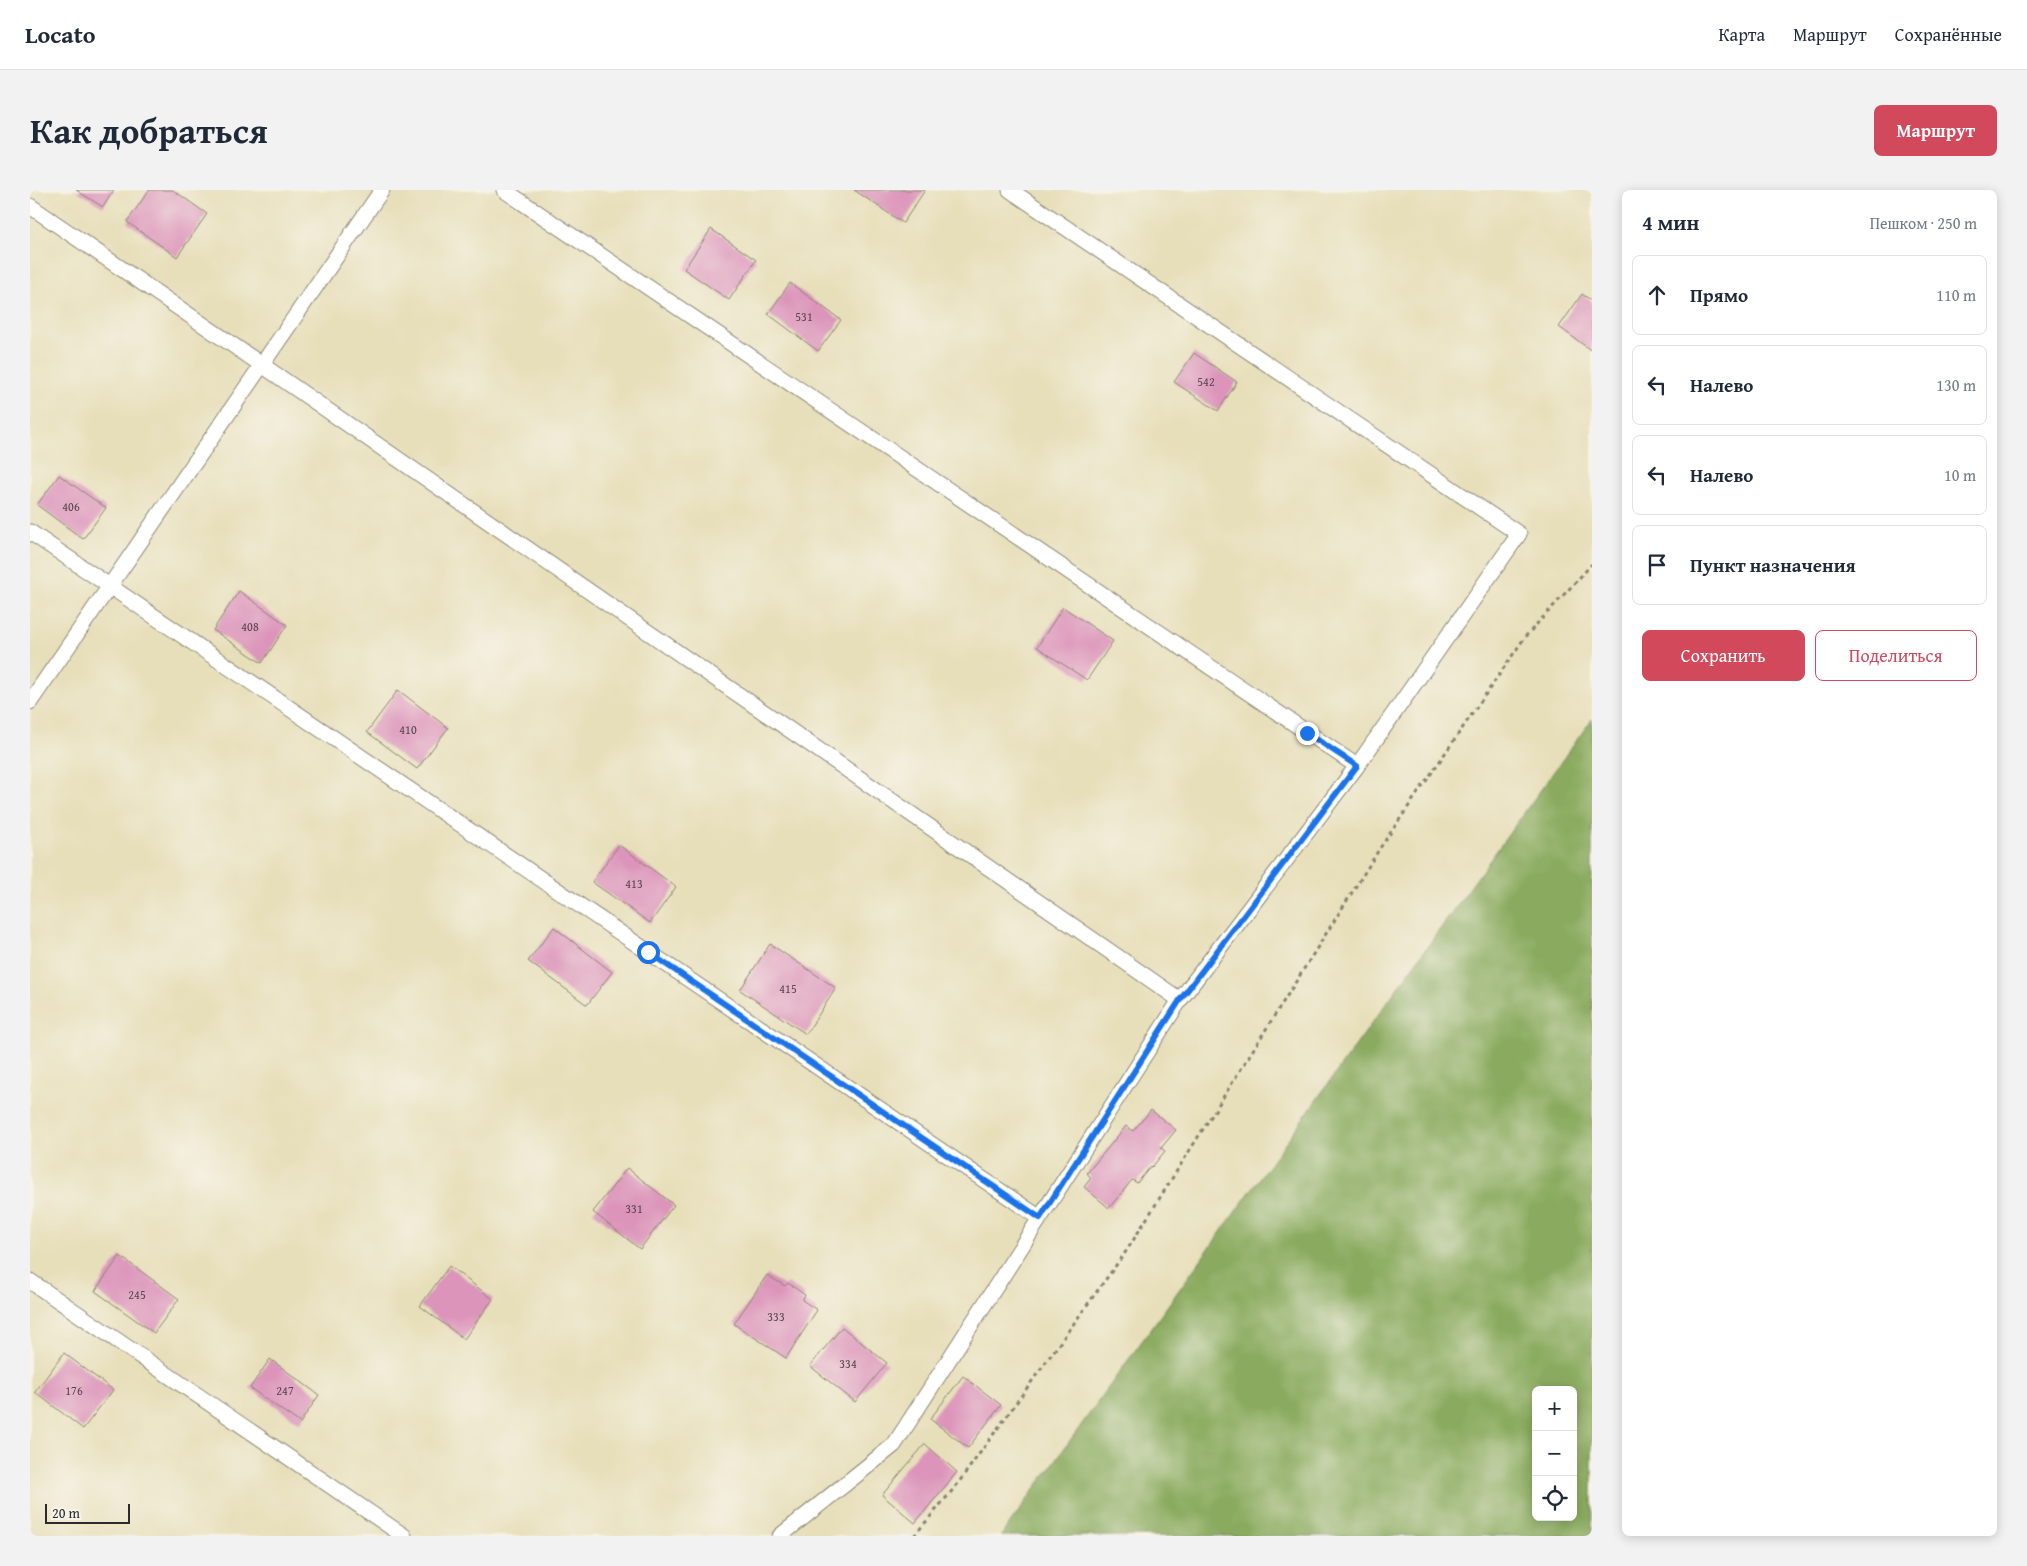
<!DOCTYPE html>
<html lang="ru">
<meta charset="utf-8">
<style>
:root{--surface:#fff;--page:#f2f2f3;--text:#1f2937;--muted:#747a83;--line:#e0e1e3;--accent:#d1495b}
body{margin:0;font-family:"Gentium Book Plus",serif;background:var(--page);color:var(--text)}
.controls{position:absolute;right:15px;bottom:15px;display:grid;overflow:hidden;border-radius:8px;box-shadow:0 2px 12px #0003}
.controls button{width:45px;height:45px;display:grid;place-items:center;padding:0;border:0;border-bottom:1px solid var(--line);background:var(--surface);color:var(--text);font:25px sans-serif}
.scale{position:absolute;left:15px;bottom:12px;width:85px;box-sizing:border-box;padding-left:5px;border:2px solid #2b2b2b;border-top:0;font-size:14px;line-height:18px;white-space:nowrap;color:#2b2b2b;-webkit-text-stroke:4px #f7f3e8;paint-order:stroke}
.stop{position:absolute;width:15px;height:15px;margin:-11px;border:4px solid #1a73e8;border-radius:50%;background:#fff}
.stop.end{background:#1a73e8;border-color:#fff;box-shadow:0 1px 5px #0008}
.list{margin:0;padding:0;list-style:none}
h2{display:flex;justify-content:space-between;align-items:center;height:65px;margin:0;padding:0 20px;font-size:21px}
h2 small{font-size:16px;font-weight:400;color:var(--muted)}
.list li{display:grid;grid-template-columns:32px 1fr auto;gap:15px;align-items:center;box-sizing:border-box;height:80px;margin:0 10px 10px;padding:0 10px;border:1px solid var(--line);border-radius:8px}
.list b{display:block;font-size:19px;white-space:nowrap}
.list em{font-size:16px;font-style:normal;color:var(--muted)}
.actions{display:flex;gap:10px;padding:15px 20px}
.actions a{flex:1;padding:11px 0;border:1px solid var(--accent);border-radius:8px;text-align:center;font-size:18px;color:var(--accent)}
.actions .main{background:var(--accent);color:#fff}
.icon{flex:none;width:28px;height:28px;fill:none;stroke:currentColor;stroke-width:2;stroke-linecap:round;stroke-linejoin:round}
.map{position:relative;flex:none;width:1562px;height:1346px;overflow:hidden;border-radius:8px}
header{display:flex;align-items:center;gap:30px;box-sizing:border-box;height:70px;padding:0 25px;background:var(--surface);border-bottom:1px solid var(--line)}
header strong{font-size:24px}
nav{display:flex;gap:28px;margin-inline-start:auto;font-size:18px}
.intro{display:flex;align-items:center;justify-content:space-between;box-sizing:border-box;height:120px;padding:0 30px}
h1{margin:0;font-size:35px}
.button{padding:12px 22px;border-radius:8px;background:var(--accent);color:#fff;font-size:18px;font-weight:700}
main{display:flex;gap:30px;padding:0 30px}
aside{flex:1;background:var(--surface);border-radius:8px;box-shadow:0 2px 12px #0003}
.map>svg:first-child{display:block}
</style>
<header>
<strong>Locato</strong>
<nav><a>Карта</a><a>Маршрут</a><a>Сохранённые</a></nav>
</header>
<div class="intro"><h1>Как добраться</h1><a class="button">Маршрут</a></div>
<main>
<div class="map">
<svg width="1562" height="1346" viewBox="0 0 1562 1346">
<rect width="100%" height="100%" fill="#f7f3e8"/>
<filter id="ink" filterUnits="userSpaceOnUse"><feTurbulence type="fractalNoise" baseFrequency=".02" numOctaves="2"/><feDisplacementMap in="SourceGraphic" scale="10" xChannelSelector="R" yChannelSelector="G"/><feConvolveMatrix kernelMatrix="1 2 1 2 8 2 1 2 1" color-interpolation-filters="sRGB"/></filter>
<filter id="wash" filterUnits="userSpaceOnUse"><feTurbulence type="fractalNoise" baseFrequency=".0096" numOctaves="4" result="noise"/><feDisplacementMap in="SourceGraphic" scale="20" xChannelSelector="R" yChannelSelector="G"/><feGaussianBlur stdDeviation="1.12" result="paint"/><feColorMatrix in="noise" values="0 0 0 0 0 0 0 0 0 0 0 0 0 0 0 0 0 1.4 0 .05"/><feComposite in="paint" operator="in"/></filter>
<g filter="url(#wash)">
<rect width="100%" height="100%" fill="#e7dfba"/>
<path fill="#8aab5f" stroke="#5a6b45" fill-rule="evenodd" d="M1562,529V1346H971ZM1506,1200H1543V1327H1506Z"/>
<g id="blocks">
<path fill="#dc94ba" d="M46,0H84L73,17Z
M119,0H143L177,24L147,67L97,32Z
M824,0H895L873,33Z
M681,39L726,70L699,110L654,79Z
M760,93L811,130L788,161L738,124Z
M1552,104L1562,111V161L1529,137Z
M1164,163L1207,192L1188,221L1144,192Z
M29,285L76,318L53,349L7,315Z
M209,401L257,435L232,473L183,440Z
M1033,417L1083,451L1057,490L1007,457Z
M368,500L418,538L387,579L337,542Z
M589,655L646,697L620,733L562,692Z
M524,737L582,782L557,815L498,771Z
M740,754L806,798L776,844L710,800Z
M1121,920L1146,940L1131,958L1135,961L1122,977L1121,976L1107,993L1102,990L1079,1018L1054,997L1061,988L1057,983L1096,936L1103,941Z
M597,978L644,1015L610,1059L563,1022Z
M90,1066L149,1109L124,1143L65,1101Z
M419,1076L463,1109L434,1149L390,1116Z
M737,1085L755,1096L758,1093L775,1105L772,1110L787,1120L756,1168L704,1134Z
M812,1137L857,1173L825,1212L780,1176Z
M34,1163L83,1200L53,1239L5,1202Z
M240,1169L289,1205L270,1233L220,1198Z
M933,1186L971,1215L938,1258L900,1229Z
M895,1254L927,1282L885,1333L852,1305Z"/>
</g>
</g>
<g filter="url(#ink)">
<use href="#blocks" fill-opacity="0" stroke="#898572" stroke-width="1"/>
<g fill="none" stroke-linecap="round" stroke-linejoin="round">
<defs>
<path id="service" d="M474,0L1327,576
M0,16L232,175L1150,810
M0,342L1010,1028
M0,512L352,0
M0,1091L374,1346
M750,1346L864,1255L1150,810L1327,576L1489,344L980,0"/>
</defs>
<use href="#service" stroke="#898572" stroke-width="17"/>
<path stroke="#898572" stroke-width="3" stroke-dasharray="4 4" stroke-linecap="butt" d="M884,1346L926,1296L1097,1060L1350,658L1495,447L1562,374"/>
<use href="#service" stroke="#fff" stroke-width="15"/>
</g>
</g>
<g fill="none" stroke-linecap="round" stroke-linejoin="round" filter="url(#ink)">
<path stroke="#1a73e8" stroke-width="6" d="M618,762L1010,1028L1150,810L1327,576L1277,543"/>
</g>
<g text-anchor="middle" stroke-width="4.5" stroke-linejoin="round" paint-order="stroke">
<g font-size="12" fill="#57454f">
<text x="774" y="131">531</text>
<text x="1176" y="196">542</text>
<text x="41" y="321">406</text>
<text x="220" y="441">408</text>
<text x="378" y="544">410</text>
<text x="604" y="698">413</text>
<text x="758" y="803">415</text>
<text x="604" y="1023">331</text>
<text x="107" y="1109">245</text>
<text x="746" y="1131">333</text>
<text x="818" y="1178">334</text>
<text x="44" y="1205">176</text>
<text x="255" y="1205">247</text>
</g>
</g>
</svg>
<div class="controls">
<button>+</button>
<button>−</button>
<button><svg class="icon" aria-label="locate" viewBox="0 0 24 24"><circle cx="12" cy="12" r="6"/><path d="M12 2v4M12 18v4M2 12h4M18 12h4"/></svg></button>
</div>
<div class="scale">20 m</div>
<div class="stop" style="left:618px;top:762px"></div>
<div class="stop end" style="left:1277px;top:543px"></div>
</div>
<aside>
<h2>4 мин<small>Пешком · 250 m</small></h2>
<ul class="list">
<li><svg class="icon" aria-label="ahead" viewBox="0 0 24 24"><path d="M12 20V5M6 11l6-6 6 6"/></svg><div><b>Прямо</b></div><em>110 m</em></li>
<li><svg class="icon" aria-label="left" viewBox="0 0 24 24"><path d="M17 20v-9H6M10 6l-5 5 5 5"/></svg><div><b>Налево</b></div><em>130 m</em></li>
<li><svg class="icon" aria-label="left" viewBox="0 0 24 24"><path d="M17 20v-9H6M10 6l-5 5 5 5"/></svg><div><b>Налево</b></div><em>10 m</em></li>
<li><svg class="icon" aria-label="arrive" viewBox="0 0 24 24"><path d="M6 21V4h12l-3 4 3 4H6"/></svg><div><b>Пункт назначения</b></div></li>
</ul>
<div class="actions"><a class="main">Сохранить</a><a>Поделиться</a></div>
</aside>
</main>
